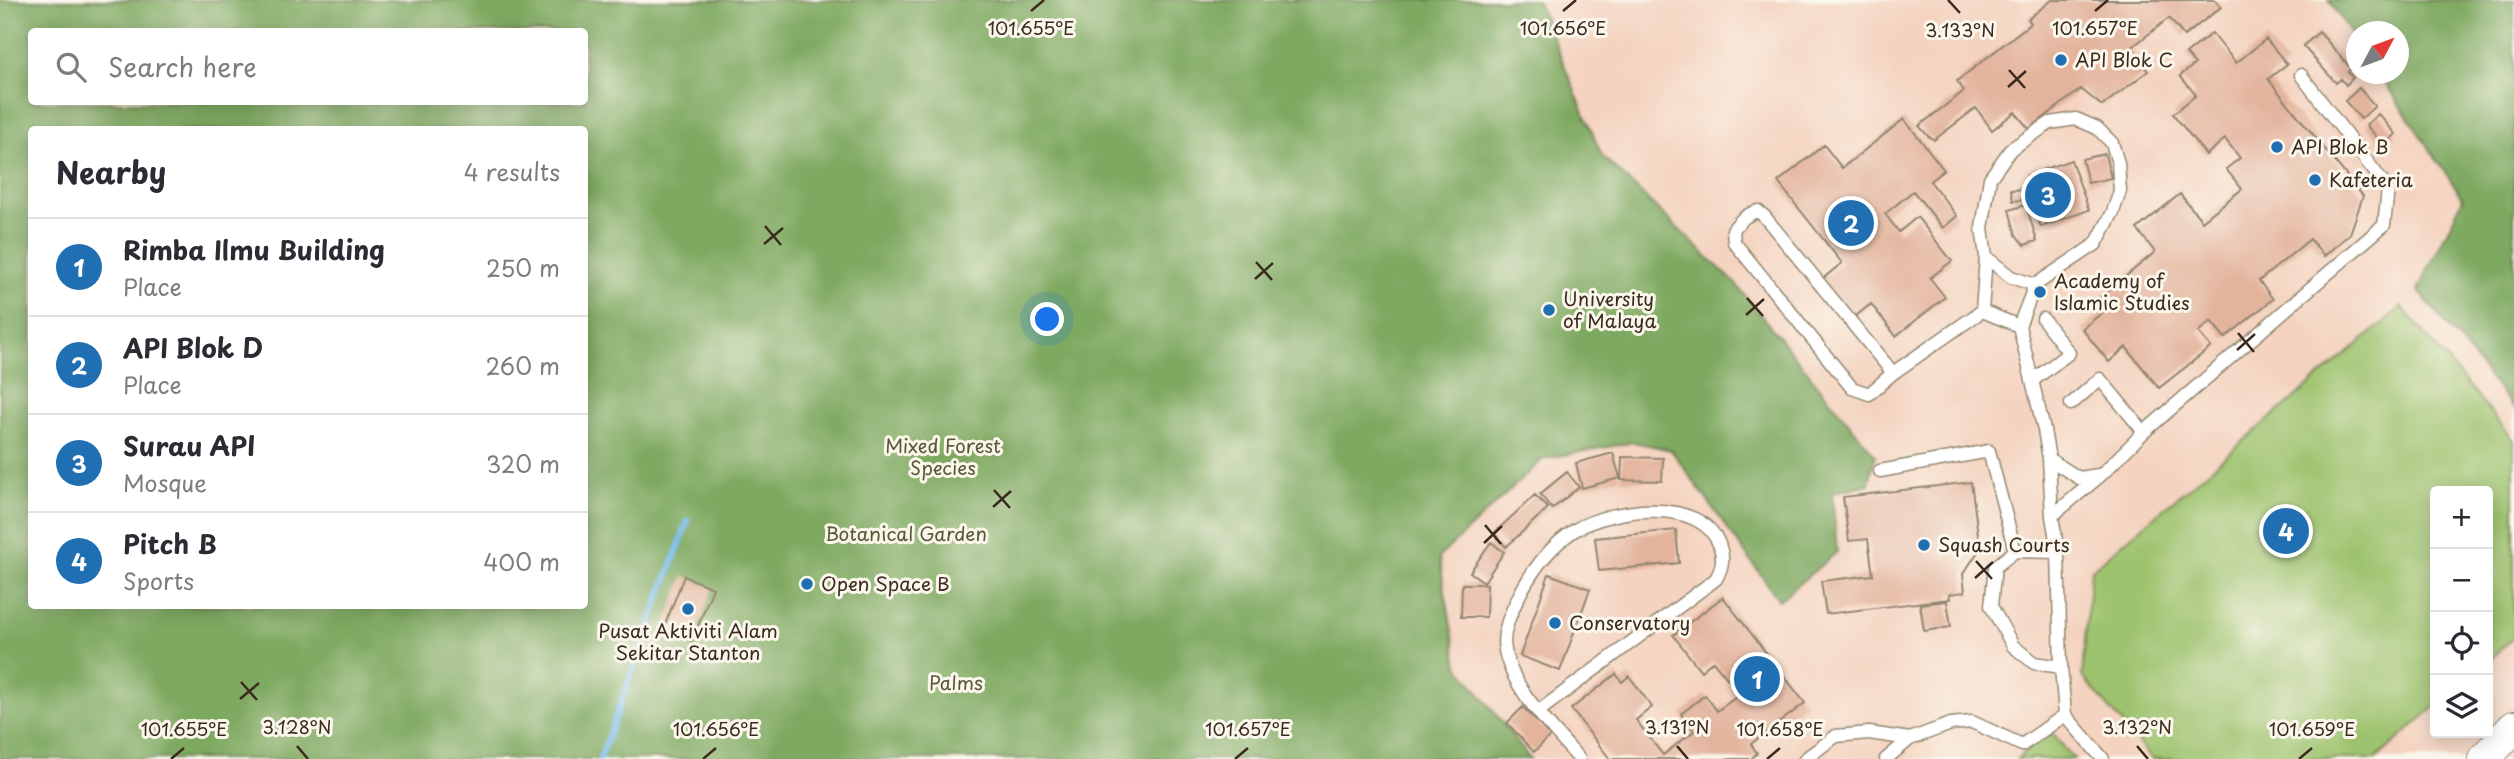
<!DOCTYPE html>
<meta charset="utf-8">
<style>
:root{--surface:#fff;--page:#f2f2f3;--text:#2b2b33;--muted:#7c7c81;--line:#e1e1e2;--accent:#1f6fb2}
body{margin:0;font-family:"Playpen Sans",sans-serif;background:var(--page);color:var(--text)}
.controls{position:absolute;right:21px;bottom:21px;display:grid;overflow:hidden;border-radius:7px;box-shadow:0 4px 18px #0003}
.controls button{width:63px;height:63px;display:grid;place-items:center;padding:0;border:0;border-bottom:2px solid var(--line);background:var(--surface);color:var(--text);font:35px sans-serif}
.compass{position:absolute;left:2346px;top:21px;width:63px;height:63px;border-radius:50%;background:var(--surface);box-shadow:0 4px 18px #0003;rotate:49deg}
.you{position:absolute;left:1048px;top:320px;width:24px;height:24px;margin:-18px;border:5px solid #fff;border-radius:50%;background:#1a73e8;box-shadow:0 0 0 10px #1a73e833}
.badge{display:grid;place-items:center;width:46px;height:46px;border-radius:50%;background:var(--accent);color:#fff;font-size:23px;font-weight:700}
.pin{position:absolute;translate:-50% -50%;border:4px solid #fff;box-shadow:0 2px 7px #0006}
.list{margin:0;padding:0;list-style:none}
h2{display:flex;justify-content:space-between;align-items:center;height:91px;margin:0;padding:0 28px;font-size:30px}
h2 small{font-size:23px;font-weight:400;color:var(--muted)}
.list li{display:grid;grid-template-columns:46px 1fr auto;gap:21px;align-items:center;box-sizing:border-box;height:98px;padding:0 28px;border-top:2px solid var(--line)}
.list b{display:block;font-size:26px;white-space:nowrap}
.list p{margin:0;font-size:23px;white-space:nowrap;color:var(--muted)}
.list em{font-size:23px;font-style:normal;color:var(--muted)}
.icon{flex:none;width:38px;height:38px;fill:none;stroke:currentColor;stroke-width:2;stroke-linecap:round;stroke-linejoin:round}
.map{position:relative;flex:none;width:2514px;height:759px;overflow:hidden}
.search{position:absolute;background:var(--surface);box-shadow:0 4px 18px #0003;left:28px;top:28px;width:560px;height:77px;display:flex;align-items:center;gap:18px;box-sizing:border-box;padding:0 24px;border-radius:7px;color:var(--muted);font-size:26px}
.panel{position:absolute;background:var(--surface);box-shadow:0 4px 18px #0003;left:28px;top:126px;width:560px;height:483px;border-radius:7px}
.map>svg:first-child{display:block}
</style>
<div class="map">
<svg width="2514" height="759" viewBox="0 0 2514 759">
<rect width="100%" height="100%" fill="#fbf7ec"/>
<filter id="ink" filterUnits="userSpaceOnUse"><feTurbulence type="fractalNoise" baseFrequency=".0143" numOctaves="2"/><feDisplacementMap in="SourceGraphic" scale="14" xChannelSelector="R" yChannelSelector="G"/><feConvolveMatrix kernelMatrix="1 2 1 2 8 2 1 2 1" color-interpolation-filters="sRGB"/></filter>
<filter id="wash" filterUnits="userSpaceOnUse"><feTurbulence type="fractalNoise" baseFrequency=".00686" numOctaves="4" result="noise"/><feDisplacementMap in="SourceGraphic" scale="28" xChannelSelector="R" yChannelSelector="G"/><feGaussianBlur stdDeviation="1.57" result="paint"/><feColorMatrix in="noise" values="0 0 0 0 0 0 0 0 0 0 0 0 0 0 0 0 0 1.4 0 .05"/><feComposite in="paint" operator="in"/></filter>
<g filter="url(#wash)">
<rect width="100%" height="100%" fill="#ebe2c2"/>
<path fill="#f4d3c0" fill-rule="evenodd" d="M0,0H2514V759H0ZM32,32H584V102H32ZM2356,32H2398V74H2356ZM32,130H584V606H32ZM2435,491H2488V733H2435Z"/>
<path fill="#9ec36e" stroke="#6c7646" stroke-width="2" d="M2402,307L2514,440V637L2488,661V491H2435V707L2376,759H2152L2082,676L2091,570Z
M2051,732L2074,759H2017Z"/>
<path fill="#7ea961" stroke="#5c6a40" stroke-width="2" fill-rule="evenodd" d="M0,0H1537L1602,156L1734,282L1875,455L1869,484L1832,493L1837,552L1779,600L1671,450L1634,442L1543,459L1439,557L1458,665L1530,759H0ZM32,32H584V102H32ZM32,130H584V606H32Z
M2329,0H2514V408L2418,290L2463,199L2379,74H2398V32H2356V41Z"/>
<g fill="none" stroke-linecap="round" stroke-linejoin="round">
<path stroke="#76bced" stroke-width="6" d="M600,759L688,521"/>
</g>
<g id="blocks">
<path fill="#e3b39c" d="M2052,0H2215L2221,7L2184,36L2169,18L2130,49L2148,71L2102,106L2081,89L2029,129L2015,112L1992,130L1976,108L1934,140L1928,136L1919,126L1964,91L1957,81L2031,23L2028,19Z
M2319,32L2351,68L2348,72L2353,78L2346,85L2341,79L2336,83L2303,46Z
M2212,33L2236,63L2266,39L2287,64L2268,79L2363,196L2350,234L2324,256L2310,239L2259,281L2273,299L2225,338L2211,321L2198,332L2211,347L2159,388L2126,347L2109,362L2082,329L2104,311L2096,301L2155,252L2137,229L2180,194L2202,221L2242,189L2226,169L2240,158L2225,139L2206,155L2173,114L2196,95L2180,76L2195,64L2186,54Z
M2359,88L2375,106L2361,119L2345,101Z
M2378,114L2396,134L2384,145L2366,125Z
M1904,119L1944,170L1930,181L1957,216L1943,228L1913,191L1885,214L1899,232L1917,217L1952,261L1930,278L1945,297L1896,336L1871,304L1852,319L1821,280L1842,263L1778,182L1824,145L1842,168Z
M2105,154L2111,178L2088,183L2082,159Z
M2071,160L2089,210L2041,227L2031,199L2013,201L2011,190L2025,189L2027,175Z
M2026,205L2037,241L2024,245L2016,235L2009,210Z
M1613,453L1620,478L1582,488L1576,463Z
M1622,457L1663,458L1662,481L1621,480Z
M1567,472L1579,487L1552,509L1540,494Z
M1971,482L1980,549L1963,574L1965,592L1949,594L1950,599L1826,614L1821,581L1873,575L1868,539L1849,541L1843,497Z
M1535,495L1548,508L1506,547L1494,533Z
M1676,530L1679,563L1599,571L1595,538Z
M1491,542L1504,552L1484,582L1470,572Z
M1549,574L1590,589L1560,671L1520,656Z
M684,576L713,588L692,641L663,630Z
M1462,584H1487L1486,617H1461Z
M1723,597L1805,703L1751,744L1757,753L1751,759H1610L1571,709L1616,674L1622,682L1629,676L1652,707L1636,720L1663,755L1694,731L1681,714L1705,695L1717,711L1740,694L1713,661L1701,671L1673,635Z
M1947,601L1951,627L1924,631L1920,604Z
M1523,707L1550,736L1534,752L1507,723Z"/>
</g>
</g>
<g filter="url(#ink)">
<use href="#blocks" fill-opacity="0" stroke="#938670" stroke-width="2"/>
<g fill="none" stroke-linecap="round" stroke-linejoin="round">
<defs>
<path id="service" d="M1986,257L2011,277L2035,285
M2019,326L1982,311L1986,257L1982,228L1990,178L2011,149L2050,123L2076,119L2097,128L2112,143L2118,163L2120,191L2113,212L2096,244L2035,285L2019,326L2044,430L2049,459L2052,516L2058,552L2061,667L2065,715L2103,759
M1893,373L1764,216L1758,211C1746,214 1739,221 1733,230L1734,242L1852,388L1869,394L1893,373L1982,311
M2032,381L2069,353L2043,319
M2071,404L2100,379L2144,432
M2049,459L2079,478L2099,475
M1880,471L1989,451L2015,551
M2052,516L2101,475L2144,432L2384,225L2388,189L2301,75
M2058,552L2015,551L1995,567L1991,606L2013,646L2034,663L2061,667
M1539,711L1716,579C1723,566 1724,558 1719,544C1700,496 1611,508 1575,530C1550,546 1533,569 1520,594C1512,610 1501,632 1505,650C1512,690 1553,728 1579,759
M1910,739L1951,724L1972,722L2022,745L2065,715
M1805,759L1836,736L1869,733L1910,739L1886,759"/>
<path id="tertiary" d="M2484,759L2514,727"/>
</defs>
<use href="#service" stroke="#938670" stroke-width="15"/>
<use href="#tertiary" stroke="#938670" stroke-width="34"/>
<use href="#service" stroke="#fff" stroke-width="12"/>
<use href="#tertiary" stroke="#fff" stroke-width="32"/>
</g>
</g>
<path fill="none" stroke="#3b2a1e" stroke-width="2.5" d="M1948,0L1960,13M1031,11L1044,0M1563,11L1576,0M2095,11L2108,0M2009,70L2025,88M2008,87L2026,71M765,226L781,245M764,244L783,228M1256,262L1272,280M1255,279L1273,263M1747,298L1763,316M1746,315L1764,299M2238,333L2254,352M2237,350L2255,334M994,490L1010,508M993,507L1011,491M1485,525L1501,544M1484,543L1502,526M1976,561L1992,579M1975,578L1993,562M241,682L257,700M240,699L259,683M297,746L308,759M1677,746L1688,759M2137,746L2148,759M171,759L184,748M703,759L716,748M1235,759L1248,748M1767,759L1780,748M2299,759L2312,748"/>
<g fill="#1f6fb2" stroke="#fbf7ec" stroke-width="2.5">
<circle cx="2061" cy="60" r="7"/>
<circle cx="2277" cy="147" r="7"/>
<circle cx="2315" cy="180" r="7"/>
<circle cx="2040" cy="292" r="7"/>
<circle cx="1549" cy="310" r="7"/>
<circle cx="1924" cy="545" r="7"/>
<circle cx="807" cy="584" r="7"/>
<circle cx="688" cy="609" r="7"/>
<circle cx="1555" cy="623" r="7"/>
</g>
<g text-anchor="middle" stroke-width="6" stroke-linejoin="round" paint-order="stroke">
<g font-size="19" fill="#3b2a1e" stroke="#fbf7ec" text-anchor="start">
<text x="2075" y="67">API Blok C</text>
<text x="2291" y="154">API Blok B</text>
<text x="2329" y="187">Kafeteria</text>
<text x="2054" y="288">Academy of<tspan x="2054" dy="22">Islamic Studies</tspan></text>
<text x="1563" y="306">University<tspan x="1563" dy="22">of Malaya</tspan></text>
<text x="1938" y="552">Squash Courts</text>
<text x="821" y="591">Open Space B</text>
<text x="1569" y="630">Conservatory</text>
<text x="688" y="638" text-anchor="middle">Pusat Aktiviti Alam<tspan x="688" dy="22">Sekitar Stanton</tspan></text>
</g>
<g font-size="19" fill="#595836" stroke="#fbf7ec">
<text x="943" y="453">Mixed Forest<tspan x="943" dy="22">Species</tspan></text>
<text x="906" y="541">Botanical Garden</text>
<text x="956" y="690">Palms</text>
</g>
</g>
<g font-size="18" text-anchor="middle" fill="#3b2a1e" stroke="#fbf7ec" stroke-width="6" stroke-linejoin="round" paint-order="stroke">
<text x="1031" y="35">101.655°E</text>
<text x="1563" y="35">101.656°E</text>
<text x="2095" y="35">101.657°E</text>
<text x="1960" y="37">3.133°N</text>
<text x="297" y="734">3.128°N</text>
<text x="1677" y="734">3.131°N</text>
<text x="2137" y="734">3.132°N</text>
<text x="184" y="736">101.655°E</text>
<text x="716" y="736">101.656°E</text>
<text x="1248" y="736">101.657°E</text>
<text x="1780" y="736">101.658°E</text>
<text x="2312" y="736">101.659°E</text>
</g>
</svg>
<div class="controls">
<button>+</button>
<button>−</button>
<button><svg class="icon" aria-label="locate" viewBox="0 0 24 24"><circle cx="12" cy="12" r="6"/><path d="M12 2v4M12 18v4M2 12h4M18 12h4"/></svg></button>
<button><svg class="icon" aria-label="layers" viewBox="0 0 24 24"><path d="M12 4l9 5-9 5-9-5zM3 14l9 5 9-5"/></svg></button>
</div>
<svg class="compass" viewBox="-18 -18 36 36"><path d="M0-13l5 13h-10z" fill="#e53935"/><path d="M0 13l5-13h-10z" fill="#7c7c81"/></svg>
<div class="you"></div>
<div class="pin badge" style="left:1757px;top:679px">1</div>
<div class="pin badge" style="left:1851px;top:223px">2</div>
<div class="pin badge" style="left:2048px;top:195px">3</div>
<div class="pin badge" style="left:2286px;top:531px">4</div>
<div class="search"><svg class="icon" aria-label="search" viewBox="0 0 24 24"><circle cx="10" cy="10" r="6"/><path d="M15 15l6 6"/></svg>Search here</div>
<section class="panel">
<h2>Nearby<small>4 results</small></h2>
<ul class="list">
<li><span class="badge">1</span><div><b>Rimba Ilmu Building</b><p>Place</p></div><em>250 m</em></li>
<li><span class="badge">2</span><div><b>API Blok D</b><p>Place</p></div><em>260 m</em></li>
<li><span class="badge">3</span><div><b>Surau API</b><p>Mosque</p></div><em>320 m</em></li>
<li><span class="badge">4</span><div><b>Pitch B</b><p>Sports</p></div><em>400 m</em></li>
</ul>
</section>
</div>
